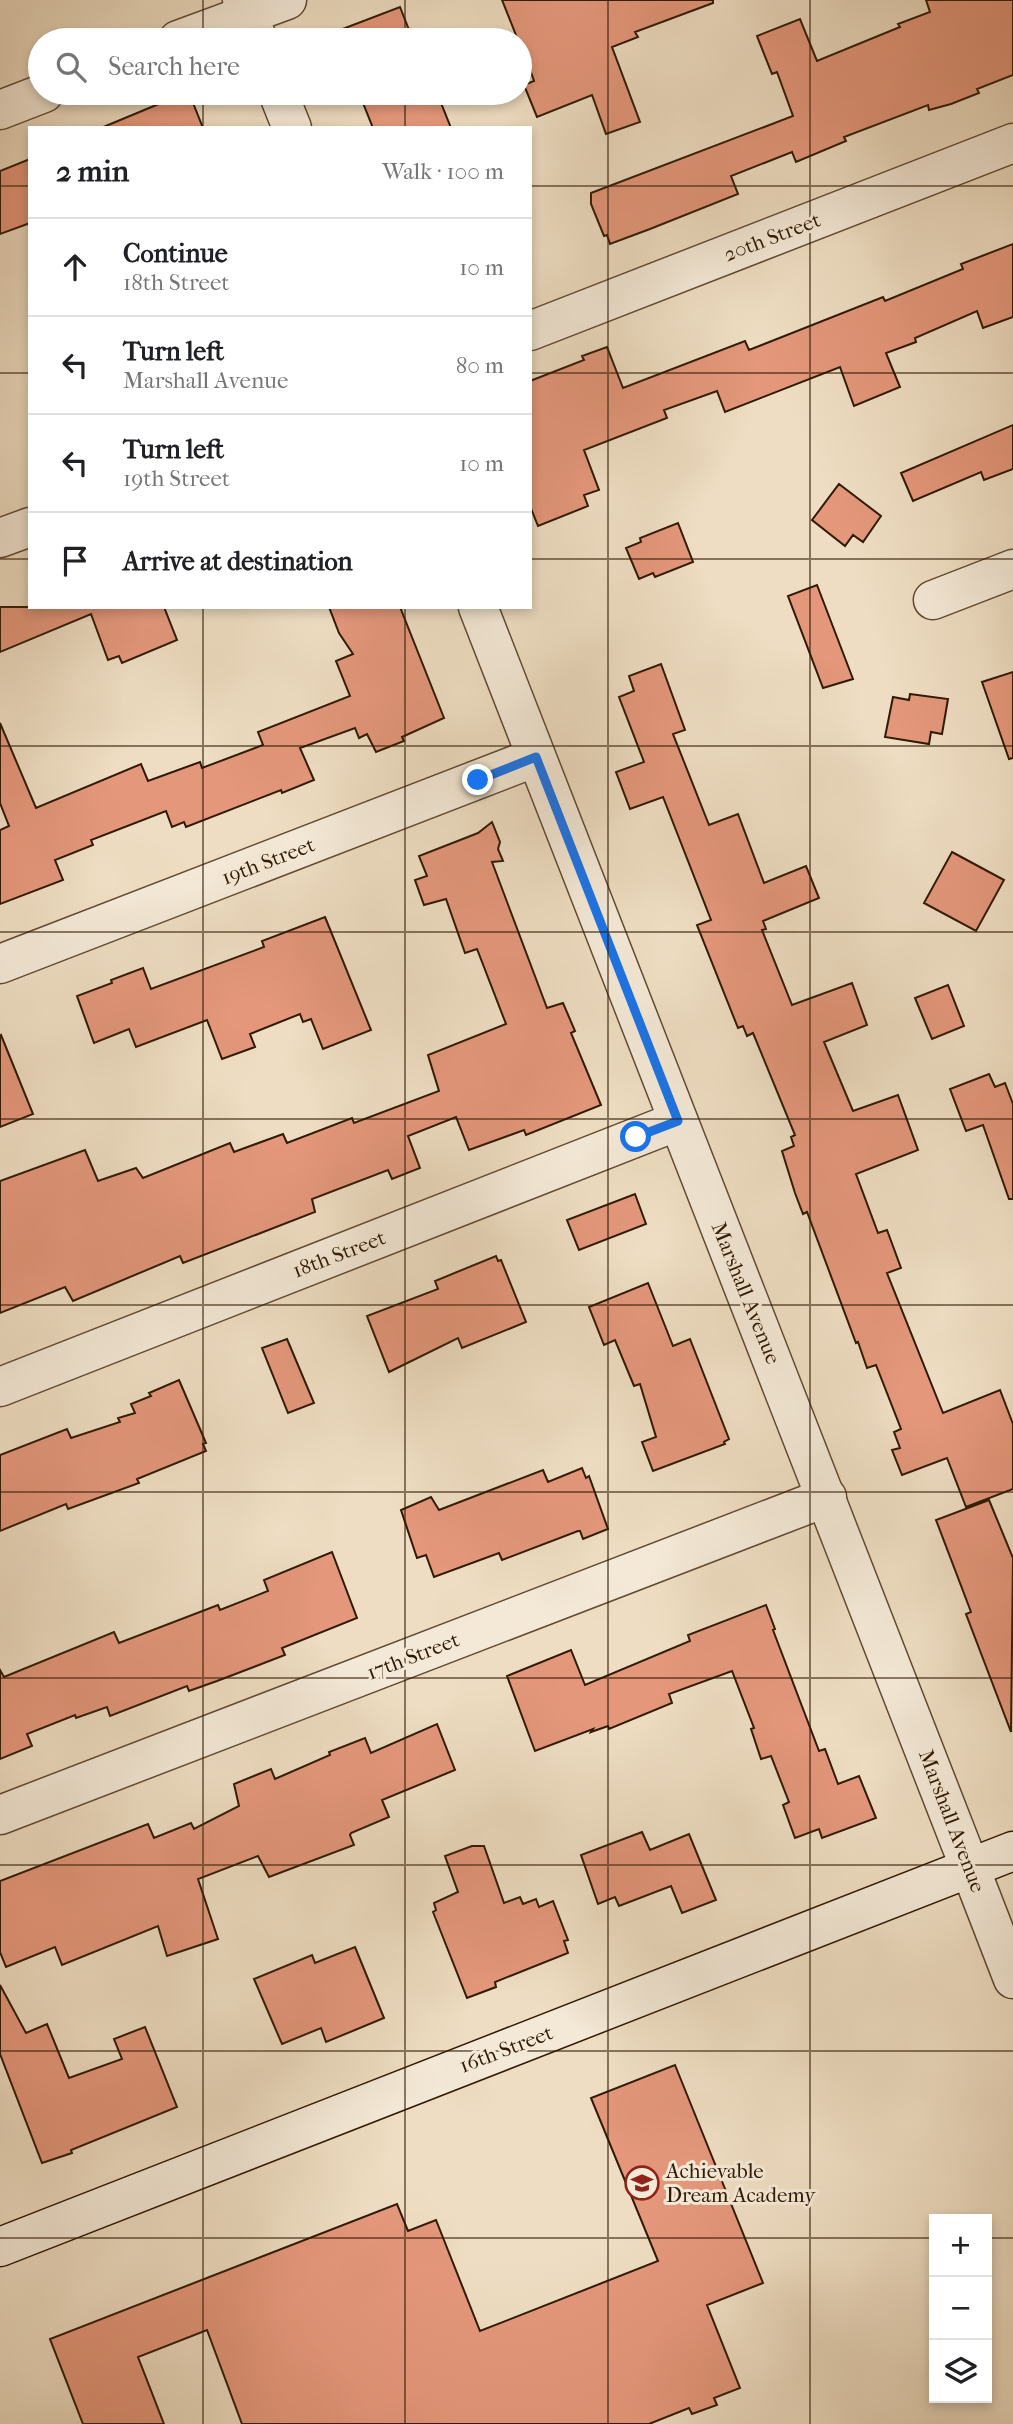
<!DOCTYPE html>
<meta charset="utf-8">
<style>
:root{--surface:#fff;--page:#f2f2f2;--text:#202124;--muted:#757577;--line:#e0e0e0}
body{margin:0;font-family:"IM FELL French Canon",serif;background:var(--page);color:var(--text)}
.controls{position:absolute;right:21px;bottom:21px;display:grid;overflow:hidden;border-radius:0px;box-shadow:0 4px 10px #0003}
.controls button{width:63px;height:63px;display:grid;place-items:center;padding:0;border:0;border-bottom:2px solid var(--line);background:var(--surface);color:var(--text);font:35px sans-serif}
.stop{position:absolute;width:21px;height:21px;margin:-16px;border:5px solid #1a73e8;border-radius:50%;background:#fff}
.stop.end{background:#1a73e8;border-color:#fff;box-shadow:0 2px 7px #0008}
.list{margin:0;padding:0;list-style:none}
h2{display:flex;justify-content:space-between;align-items:center;height:91px;margin:0;padding:0 28px;font-size:30px}
h2 small{font-size:23px;font-weight:400;color:var(--muted)}
.list li{display:grid;grid-template-columns:46px 1fr auto;gap:21px;align-items:center;box-sizing:border-box;height:98px;padding:0 28px;border-top:2px solid var(--line)}
.list b{display:block;font-size:26px;white-space:nowrap}
.list p{margin:0;font-size:23px;white-space:nowrap;color:var(--muted)}
.list em{font-size:23px;font-style:normal;color:var(--muted)}
.icon{flex:none;width:38px;height:38px;fill:none;stroke:currentColor;stroke-width:2;stroke-linecap:round;stroke-linejoin:round}
.map{position:relative;flex:none;width:1013px;height:2424px;overflow:hidden}
.search{position:absolute;background:var(--surface);box-shadow:0 4px 10px #0003;left:28px;top:28px;width:504px;height:77px;display:flex;align-items:center;gap:18px;box-sizing:border-box;padding:0 24px;border-radius:38px;color:var(--muted);font-size:26px}
.panel{position:absolute;background:var(--surface);box-shadow:0 4px 10px #0003;left:28px;top:126px;width:504px;height:483px;border-radius:0px}
.map>svg:first-child{display:block}
</style>
<div class="map">
<svg width="1013" height="2424" viewBox="0 0 1013 2424">
<rect width="100%" height="100%" fill="#eeddc2"/>
<filter id="stains"><feTurbulence type="fractalNoise" baseFrequency=".00286" numOctaves="4"/><feColorMatrix values="0 0 0 0 .2 0 0 0 0 .09 0 0 0 0 .02 0 0 0 .5 -.17"/></filter>
<radialGradient id="worn" r=".72"><stop offset=".6" stop-color="#630" stop-opacity="0"/><stop offset="1" stop-color="#630" stop-opacity=".3"/></radialGradient>
<path fill="#e4977b" stroke="#301a03" stroke-width="2" d="M502,0H713V3L635,32L638,37L612,47L640,122L606,134L592,95L537,117L524,85L534,81L520,40H518Z
M926,0H1013V75L977,89L979,93L951,104L929,110L928,105L844,137L846,141L796,162L792,152L731,176L738,194L650,229L610,244L607,235L604,236L591,204V193L793,116L777,72L772,74L757,36L800,19L817,61L900,27L898,24L930,12Z
M400,7L413,40H319V38Z
M185,93H189L203,128H101Z
M359,93H437L451,128H373Z
M30,159V223L0,234V171Z
M1013,244V317L983,328L977,311L915,338L916,342L886,353L900,387L854,406L840,367L725,412L717,391L664,410L667,418L584,450L599,490L584,495L588,506L538,526L530,506V381L584,360L582,356L607,347L623,388L745,341L749,350L883,297L885,301L963,269L961,264Z
M1013,425V469L984,480L981,472L913,501L901,473Z
M839,484L881,516L863,542L853,535L845,546L812,520Z
M678,523L693,562L655,577L653,573L639,579L626,548L641,542L640,538Z
M817,585L853,679L823,688L788,596Z
M0,607H164L177,640L122,663L119,656L108,660L91,614L0,652Z
M329,607H400L444,718L402,737L404,741L376,752L367,734L359,738L355,728L300,748L314,780L282,793L281,790L186,827L184,822L172,827L166,811L91,840L93,845L55,860L63,880L0,904V830L9,826L0,803V723L36,808L141,764L148,781L200,762L202,768L263,745L258,732L350,696L336,661L353,654L339,633Z
M661,664L685,730L673,734L709,825L738,814L764,883L806,866L819,898L763,921L766,929L762,930L792,1005L852,983L867,1025L824,1042L853,1111L898,1095L918,1150L856,1174L878,1233L887,1230L901,1268L887,1273L943,1413L1000,1390L1013,1424V1489L966,1507L947,1458L902,1475L892,1450L900,1448L894,1432L901,1429L876,1365L867,1368L858,1342L856,1343L807,1212L803,1214L795,1193L782,1151L794,1146L791,1137L795,1135L753,1033L747,1036L743,1026L738,1028L697,925L711,920L663,797L630,809L616,772L644,762L619,697L634,691L629,676Z
M1013,672V758L1009,759L982,682Z
M910,694L948,699L942,734L931,732L929,744L885,737L893,697L909,700Z
M492,822L500,842L498,849L503,861L492,862L547,1008L563,1003L575,1031L571,1033L601,1105L526,1135L524,1130L469,1150L456,1117L408,1136L420,1168L392,1179L388,1170L312,1199L315,1212L183,1263L180,1256L73,1301L65,1287L0,1313V1181L85,1150L98,1181L136,1168L143,1178L230,1143L234,1152L283,1134L287,1143L352,1118L354,1123L439,1091L428,1055L506,1024L477,949L465,953L446,899L424,905L415,880L427,876L419,856L478,833Z
M952,852L1004,880L976,931L924,903Z
M325,917L371,1030L323,1049L311,1019L303,1022L300,1014L250,1034L255,1047L222,1059L207,1020L136,1047L129,1029L94,1043L77,996L112,983L111,980L143,968L151,989L264,947L262,941Z
M948,985L964,1026L932,1039L915,998Z
M1,1035L33,1114L0,1127V1036Z
M989,1074L995,1087L1005,1083L1013,1104V1199H1009L983,1125L966,1131L950,1089Z
M635,1194L646,1224L579,1250L567,1220Z
M496,1256L498,1261L501,1260L526,1322L462,1348L458,1338L389,1372L367,1316L438,1289L435,1281Z
M648,1283L673,1346L690,1339L729,1439L724,1442L725,1444L653,1471L642,1442L656,1437L640,1384L634,1386L615,1340L604,1345L589,1307Z
M287,1339L314,1403L288,1413L262,1348Z
M179,1380L206,1443L203,1444L206,1451L137,1479L139,1483L68,1509L66,1504L0,1531V1455L67,1429L71,1438L120,1422L118,1418L135,1413L131,1404L151,1396L149,1393Z
M582,1468L586,1478L589,1476L608,1529L583,1539L580,1531H578L502,1560L499,1553L434,1577L426,1555L417,1558L401,1510L431,1497L439,1510L543,1470L548,1482Z
M989,1500L1013,1558L1011,1732L966,1614L971,1612L936,1520Z
M332,1552L357,1618L282,1648L285,1655L217,1681L189,1691L187,1686L110,1716L107,1707L76,1718L75,1715L27,1734L32,1746L0,1759V1670L4,1677L114,1632L119,1643L218,1605L220,1610L268,1591L264,1580Z
M766,1605L775,1629L773,1630L819,1751L825,1749L838,1784L859,1776L876,1818L822,1838L819,1829L795,1838L783,1805L789,1802L771,1756L761,1759L751,1729L754,1728L732,1671L669,1694L672,1703L609,1729L608,1726L591,1732L593,1729L535,1751L507,1676L571,1650L585,1685L690,1641L688,1635Z
M437,1724L455,1770L382,1800L389,1817L351,1833L350,1835L354,1845L269,1877L258,1856L198,1879L218,1939L167,1956L158,1926L62,1965L55,1947L6,1967L0,1952V1881L148,1824L154,1838L191,1823L194,1829L239,1806L234,1784L271,1769L275,1779L330,1755L329,1752L365,1738L371,1753Z
M642,1832L650,1850L689,1834L716,1900L682,1913L671,1886L619,1906L615,1897L598,1904L581,1855Z
M472,1846H484L504,1903L520,1897L523,1904L536,1899L539,1907L553,1901L568,1940L564,1941L568,1953L495,1982L496,1987L467,1998L433,1912L436,1910L434,1903L458,1892L445,1856Z
M355,1947L384,2018L326,2042L321,2028L282,2044L254,1979L312,1955L315,1963Z
M0,1985L26,2033L47,2024L69,2078L122,2059L114,2039L145,2027L177,2107L71,2150L72,2153L42,2163L0,2054Z
M675,2065L763,2283L707,2305L740,2388L714,2398L717,2405L692,2414L689,2408L649,2424H242L207,2330L138,2357L164,2424H83L50,2339L397,2204L408,2231L436,2220L480,2331L658,2261L591,2098Z"/>
<g fill="none" stroke-linecap="round" stroke-linejoin="round">
<defs>
<path id="minor" d="M178,40L287,0
M0,110L44,93
M530,331L1013,143
M0,538L30,527
M933,600L1013,569
M0,964L536,757
M0,1387L678,1121
M0,1815L827,1497
M970,1868L1013,1979"/>
<path id="tertiary" d="M242,0L258,40
M278,93L292,128
M478,607L970,1868"/>
<path id="secondary" d="M0,2247L1013,1851"/>
</defs>
<use href="#minor" stroke="#604b33" stroke-width="41"/>
<use href="#tertiary" stroke="#604b33" stroke-width="41"/>
<use href="#secondary" stroke="#301a03" stroke-width="41"/>
<use href="#minor" stroke="#f4e9d7" stroke-width="38"/>
<use href="#tertiary" stroke="#f4e9d7" stroke-width="38"/>
<use href="#secondary" stroke="#f4e9d7" stroke-width="38"/>
</g>
<g fill="none" stroke-linecap="round" stroke-linejoin="round">
<path stroke="#1a73e8" stroke-width="9" d="M478,780L536,757L678,1121L636,1137"/>
</g>
<path fill="none" stroke="#301a03" stroke-width="2" stroke-opacity="0.55" d="M203,0V40M405,0V40M608,0V2424M810,0V2424M203,93V128M405,93V128M0,186H30M530,186H1013M0,373H30M530,373H1013M0,559H30M530,559H1013M203,607V2424M405,607V2424M0,746H1013M0,932H1013M0,1119H1013M0,1305H1013M0,1492H1013M0,1678H1013M0,1865H1013M0,2051H1013M0,2238H934M987,2238H1013"/>
<defs>
<symbol id="school-ring" viewBox="-11 -11 22 22"><circle r="9.5" fill="#f4e9d7" stroke="#8f2418" stroke-width="1.5"/><path d="M0-5L7-2L0 1L-7-2ZM-4 1L0 2.5L4 1V4Q0 6-4 4Z" fill="#8f2418"/></symbol>
</defs>
<g fill-rule="evenodd">
<use href="#school-ring" x="623" y="2164" width="38" height="38"/>
</g>
<g text-anchor="middle" stroke-width="6" stroke-linejoin="round" paint-order="stroke">
<g font-size="21" fill="#301a03" stroke="#f4e9d7">
<text transform="translate(772 237) rotate(-21)" y="7">20th Street</text>
<text transform="translate(268 861) rotate(-21)" y="7">19th Street</text>
<text transform="translate(339 1254) rotate(-21)" y="7">18th Street</text>
<text transform="translate(746 1293) rotate(68)" y="7">Marshall Avenue</text>
<text transform="translate(413 1656) rotate(-21)" y="7">17th Street</text>
<text transform="translate(952 1821) rotate(69)" y="7">Marshall Avenue</text>
<text transform="translate(506 2049) rotate(-21)" y="7">16th Street</text>
</g>
<g font-size="21" fill="#301a03" stroke="#f4e9d7" text-anchor="start">
<text x="666" y="2178">Achievable<tspan x="666" dy="24">Dream Academy</tspan></text>
</g>
</g>
<rect width="100%" height="100%" filter="url(#stains)"/>
<rect width="100%" height="100%" fill="url(#worn)"/>
</svg>
<div class="controls">
<button>+</button>
<button>−</button>
<button><svg class="icon" aria-label="layers" viewBox="0 0 24 24"><path d="M12 4l9 5-9 5-9-5zM3 14l9 5 9-5"/></svg></button>
</div>
<div class="stop" style="left:636px;top:1137px"></div>
<div class="stop end" style="left:478px;top:780px"></div>
<div class="search"><svg class="icon" aria-label="search" viewBox="0 0 24 24"><circle cx="10" cy="10" r="6"/><path d="M15 15l6 6"/></svg>Search here</div>
<section class="panel">
<h2>2 min<small>Walk · 100 m</small></h2>
<ul class="list">
<li><svg class="icon" aria-label="ahead" viewBox="0 0 24 24"><path d="M12 20V5M6 11l6-6 6 6"/></svg><div><b>Continue</b><p>18th Street</p></div><em>10 m</em></li>
<li><svg class="icon" aria-label="left" viewBox="0 0 24 24"><path d="M17 20v-9H6M10 6l-5 5 5 5"/></svg><div><b>Turn left</b><p>Marshall Avenue</p></div><em>80 m</em></li>
<li><svg class="icon" aria-label="left" viewBox="0 0 24 24"><path d="M17 20v-9H6M10 6l-5 5 5 5"/></svg><div><b>Turn left</b><p>19th Street</p></div><em>10 m</em></li>
<li><svg class="icon" aria-label="arrive" viewBox="0 0 24 24"><path d="M6 21V4h12l-3 4 3 4H6"/></svg><div><b>Arrive at destination</b></div></li>
</ul>
</section>
</div>
